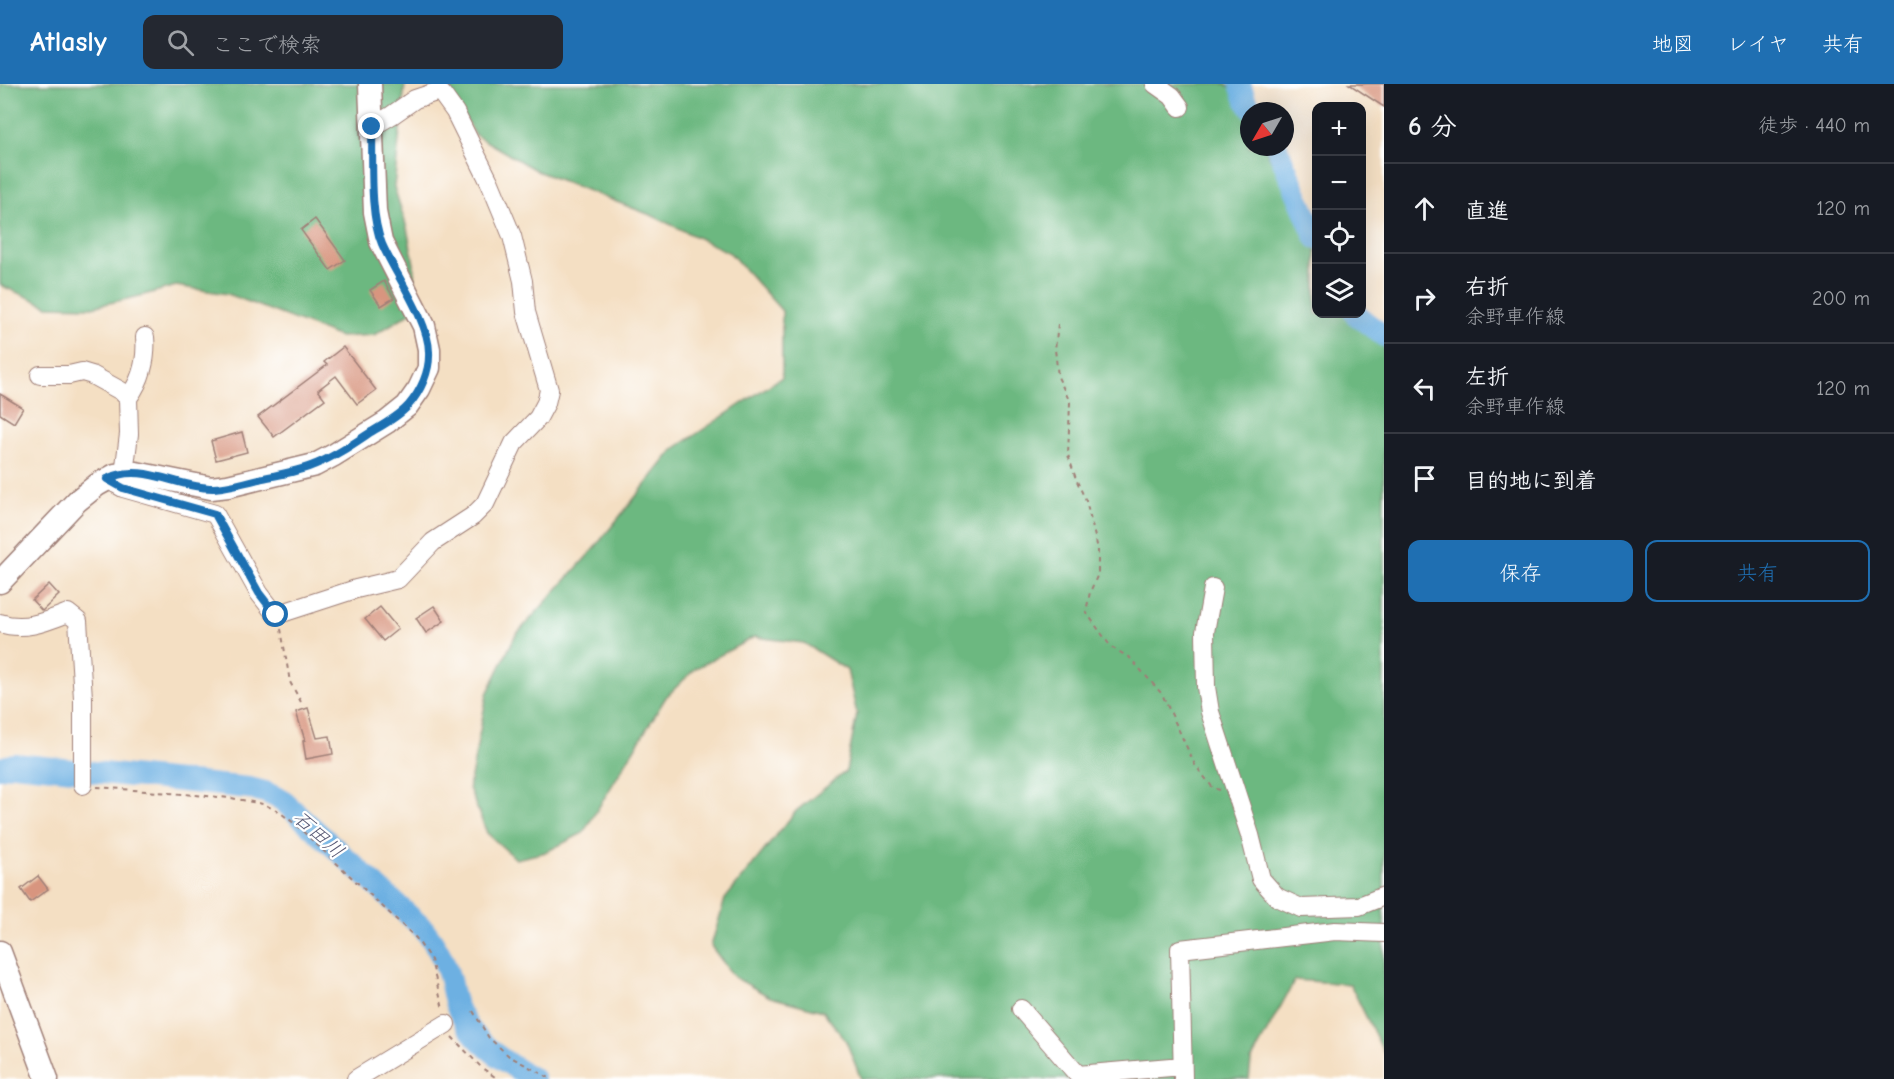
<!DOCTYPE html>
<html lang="ja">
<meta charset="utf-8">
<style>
:root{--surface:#171b24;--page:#242831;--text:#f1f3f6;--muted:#9ea1a6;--line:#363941;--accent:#1f6fb2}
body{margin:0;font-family:"Comic Neue","Klee One",sans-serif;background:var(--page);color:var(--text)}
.controls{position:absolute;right:18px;top:18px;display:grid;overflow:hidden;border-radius:12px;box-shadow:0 6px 24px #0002}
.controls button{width:54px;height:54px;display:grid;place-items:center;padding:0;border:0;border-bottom:2px solid var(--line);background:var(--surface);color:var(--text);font:30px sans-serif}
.compass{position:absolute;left:1240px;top:18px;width:54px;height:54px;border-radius:50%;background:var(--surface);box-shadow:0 6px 24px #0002;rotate:231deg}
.stop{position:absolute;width:18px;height:18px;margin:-14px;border:4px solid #1f6fb2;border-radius:50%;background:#fff}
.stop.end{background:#1f6fb2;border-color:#fff;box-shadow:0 2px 6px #0008}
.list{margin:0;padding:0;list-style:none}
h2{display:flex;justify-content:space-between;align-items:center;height:78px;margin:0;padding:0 24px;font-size:26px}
h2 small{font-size:20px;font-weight:400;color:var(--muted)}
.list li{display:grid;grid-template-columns:39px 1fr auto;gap:18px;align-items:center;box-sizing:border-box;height:90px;padding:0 24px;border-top:2px solid var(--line)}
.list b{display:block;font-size:22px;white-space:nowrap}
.list p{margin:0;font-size:20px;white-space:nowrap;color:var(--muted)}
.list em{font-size:20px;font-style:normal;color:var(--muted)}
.actions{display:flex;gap:12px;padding:18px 24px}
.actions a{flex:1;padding:14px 0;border:2px solid var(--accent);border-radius:12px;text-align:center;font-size:21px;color:var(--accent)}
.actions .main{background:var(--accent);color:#fff}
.icon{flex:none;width:33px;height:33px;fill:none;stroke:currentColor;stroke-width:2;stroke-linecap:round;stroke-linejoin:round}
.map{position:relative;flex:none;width:1384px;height:995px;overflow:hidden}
header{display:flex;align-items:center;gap:36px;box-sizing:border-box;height:84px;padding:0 30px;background:var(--accent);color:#fff}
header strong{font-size:28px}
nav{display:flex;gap:33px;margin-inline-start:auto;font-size:21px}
.search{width:420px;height:54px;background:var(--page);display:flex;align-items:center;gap:15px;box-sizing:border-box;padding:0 21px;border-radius:12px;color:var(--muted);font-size:22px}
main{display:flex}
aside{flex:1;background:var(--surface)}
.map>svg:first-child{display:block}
</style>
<header>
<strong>Atlasly</strong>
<div class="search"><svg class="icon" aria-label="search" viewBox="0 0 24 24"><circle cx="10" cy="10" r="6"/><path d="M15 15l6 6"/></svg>ここで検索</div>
<nav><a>地図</a><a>レイヤ</a><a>共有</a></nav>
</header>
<main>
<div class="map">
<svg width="1384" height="995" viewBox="0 0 1384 995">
<rect width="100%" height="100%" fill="#fff"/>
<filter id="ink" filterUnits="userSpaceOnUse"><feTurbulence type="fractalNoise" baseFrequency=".0167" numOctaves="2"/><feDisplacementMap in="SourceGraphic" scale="12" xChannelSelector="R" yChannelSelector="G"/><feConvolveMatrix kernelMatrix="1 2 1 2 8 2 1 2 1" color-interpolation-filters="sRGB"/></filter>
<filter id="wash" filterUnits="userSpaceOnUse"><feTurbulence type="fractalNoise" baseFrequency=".008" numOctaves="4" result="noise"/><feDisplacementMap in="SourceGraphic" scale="24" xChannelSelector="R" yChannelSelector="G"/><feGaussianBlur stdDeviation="1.35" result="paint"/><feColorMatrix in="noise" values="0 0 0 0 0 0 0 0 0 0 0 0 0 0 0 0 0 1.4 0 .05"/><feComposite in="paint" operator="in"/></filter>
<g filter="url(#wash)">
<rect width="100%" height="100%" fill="#f4dfc3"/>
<path fill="#6cb880" stroke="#5b6c56" stroke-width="1.5" d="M0,0H405L394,103L407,144L414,180L415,226L374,251L340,253L228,210L176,202L140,212L92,223L48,222L0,201Z
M445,0H1226L1234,7L1249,35V63H1264L1316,157V230H1362V222L1384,247V969L1350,900L1295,896L1251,977L1249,995H861L846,957L823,927L770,913L734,893L711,862L725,815L796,727L846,687L857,630L847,586L804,559L754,553L696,584L666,613L583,749L546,768L516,775L487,749L469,704L487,610L515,552L592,467L674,365L782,293V227L730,169L653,132L537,87L475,51Z"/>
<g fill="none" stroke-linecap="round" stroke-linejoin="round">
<path stroke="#6db0e2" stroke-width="22" d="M1240,0L1246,17L1254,27
M1277,63L1316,154
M1355,230L1384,252
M0,684L14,680L249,704L265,708L282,716L424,845C434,858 442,870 447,886C451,896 452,908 455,918C468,955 502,977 534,995"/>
</g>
<g id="blocks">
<path fill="#d8957f" d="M1349,0H1384V23Z
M315,135L345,176L330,186L301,146Z
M384,197L394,214L381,222L370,206Z
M343,263L376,306L357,320L336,292L318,306L325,315L274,353L258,333L327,281L324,278Z
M0,310L23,324L14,339L0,330Z
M242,348L247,368L216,376L211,357Z
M49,500L59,511L42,527L32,516Z
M434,522L444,537L426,549L416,534Z
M380,523L398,545L383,557L365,535Z
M308,624L317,654L330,652L333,670L306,675L303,657L305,656L296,628Z
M38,792L48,805L30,818L21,805Z"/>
</g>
</g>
<g filter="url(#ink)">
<use href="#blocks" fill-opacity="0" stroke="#9f7f77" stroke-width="1.5"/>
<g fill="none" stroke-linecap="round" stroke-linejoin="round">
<defs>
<path id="minor" d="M1155,0L1172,12L1180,23
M40,291H69L82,288L92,291L121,307L128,314L129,350L124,390
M128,314C141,297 147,275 145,253
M107,395L123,404L215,430L259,509L276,531L356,505L398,495L433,458L473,432L485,420L514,359L538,334L546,319L549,306L526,228L523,197L512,152L490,99L455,28L442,10L436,8L415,15L392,31L372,43
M1213,504L1205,548L1206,603L1210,628L1250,751L1261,795L1277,813L1301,824L1359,822L1384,812
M0,539C24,547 45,538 68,529L78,537L83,614V701
M1021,925L1078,991L1182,982
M356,995L446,940
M1183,995L1180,865L1335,847L1384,849"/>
<path id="major" d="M0,498L77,417L97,401L115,391L136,389L211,404L228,402L315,381L334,371L387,338L407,322L419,305L429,284V265L424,242L381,158L375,128L370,0
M0,868L47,995"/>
</defs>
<use href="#minor" stroke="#9f7f77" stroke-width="20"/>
<use href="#major" stroke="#9f7f77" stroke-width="25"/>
<path stroke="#9f7f77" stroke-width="2" stroke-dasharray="4.5 4.5" stroke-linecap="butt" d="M1058,240L1055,265L1058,293L1070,318L1068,371L1076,395L1086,417L1098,465V490L1090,508L1086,528L1111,563L1130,574L1162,610L1195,681L1213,704L1220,706
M281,545L290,598L301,618
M97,703L231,714L263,720L278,727L294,739L416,854L431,876L443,925
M473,927L489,954L509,972L551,995
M452,953L482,984L498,995"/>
<use href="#minor" stroke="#fff" stroke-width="18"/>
<use href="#major" stroke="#fff" stroke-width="22"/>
</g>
</g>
<g fill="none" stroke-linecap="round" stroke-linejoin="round" filter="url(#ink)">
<path stroke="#1f6fb2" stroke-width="8" d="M276,531L259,509L215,430L123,404L107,395C141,377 180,405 214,404C229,403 244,399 259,395C277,391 298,388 316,380C336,372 353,360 371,348C383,341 398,333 408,322C421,307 430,287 429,268C429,237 395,190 382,160C369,129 373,77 372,43"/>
</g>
<g text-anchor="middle" stroke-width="4.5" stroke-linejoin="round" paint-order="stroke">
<g font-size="20" font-style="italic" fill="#585974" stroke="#fff">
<text transform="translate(319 750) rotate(42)" y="7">石田川</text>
</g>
</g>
</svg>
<div class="controls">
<button>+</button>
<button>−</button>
<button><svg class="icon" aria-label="locate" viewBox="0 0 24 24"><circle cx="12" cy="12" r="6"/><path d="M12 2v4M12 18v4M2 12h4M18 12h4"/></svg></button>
<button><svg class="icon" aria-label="layers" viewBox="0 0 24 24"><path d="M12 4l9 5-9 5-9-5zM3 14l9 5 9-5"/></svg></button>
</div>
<svg class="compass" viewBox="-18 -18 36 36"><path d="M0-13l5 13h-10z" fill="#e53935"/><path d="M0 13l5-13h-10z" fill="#9ea1a6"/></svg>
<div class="stop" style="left:276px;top:531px"></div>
<div class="stop end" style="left:372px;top:43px"></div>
</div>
<aside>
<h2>6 分<small>徒歩 · 440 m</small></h2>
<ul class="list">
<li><svg class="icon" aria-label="ahead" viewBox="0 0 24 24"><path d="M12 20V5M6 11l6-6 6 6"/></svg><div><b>直進</b></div><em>120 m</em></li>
<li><svg class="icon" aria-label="right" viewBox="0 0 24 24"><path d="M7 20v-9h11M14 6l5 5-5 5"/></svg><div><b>右折</b><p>余野車作線</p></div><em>200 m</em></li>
<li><svg class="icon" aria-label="left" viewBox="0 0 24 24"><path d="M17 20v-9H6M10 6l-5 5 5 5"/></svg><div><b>左折</b><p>余野車作線</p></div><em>120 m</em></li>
<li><svg class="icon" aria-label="arrive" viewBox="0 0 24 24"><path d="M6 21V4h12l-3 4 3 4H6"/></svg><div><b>目的地に到着</b></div></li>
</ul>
<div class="actions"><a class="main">保存</a><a>共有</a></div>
</aside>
</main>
